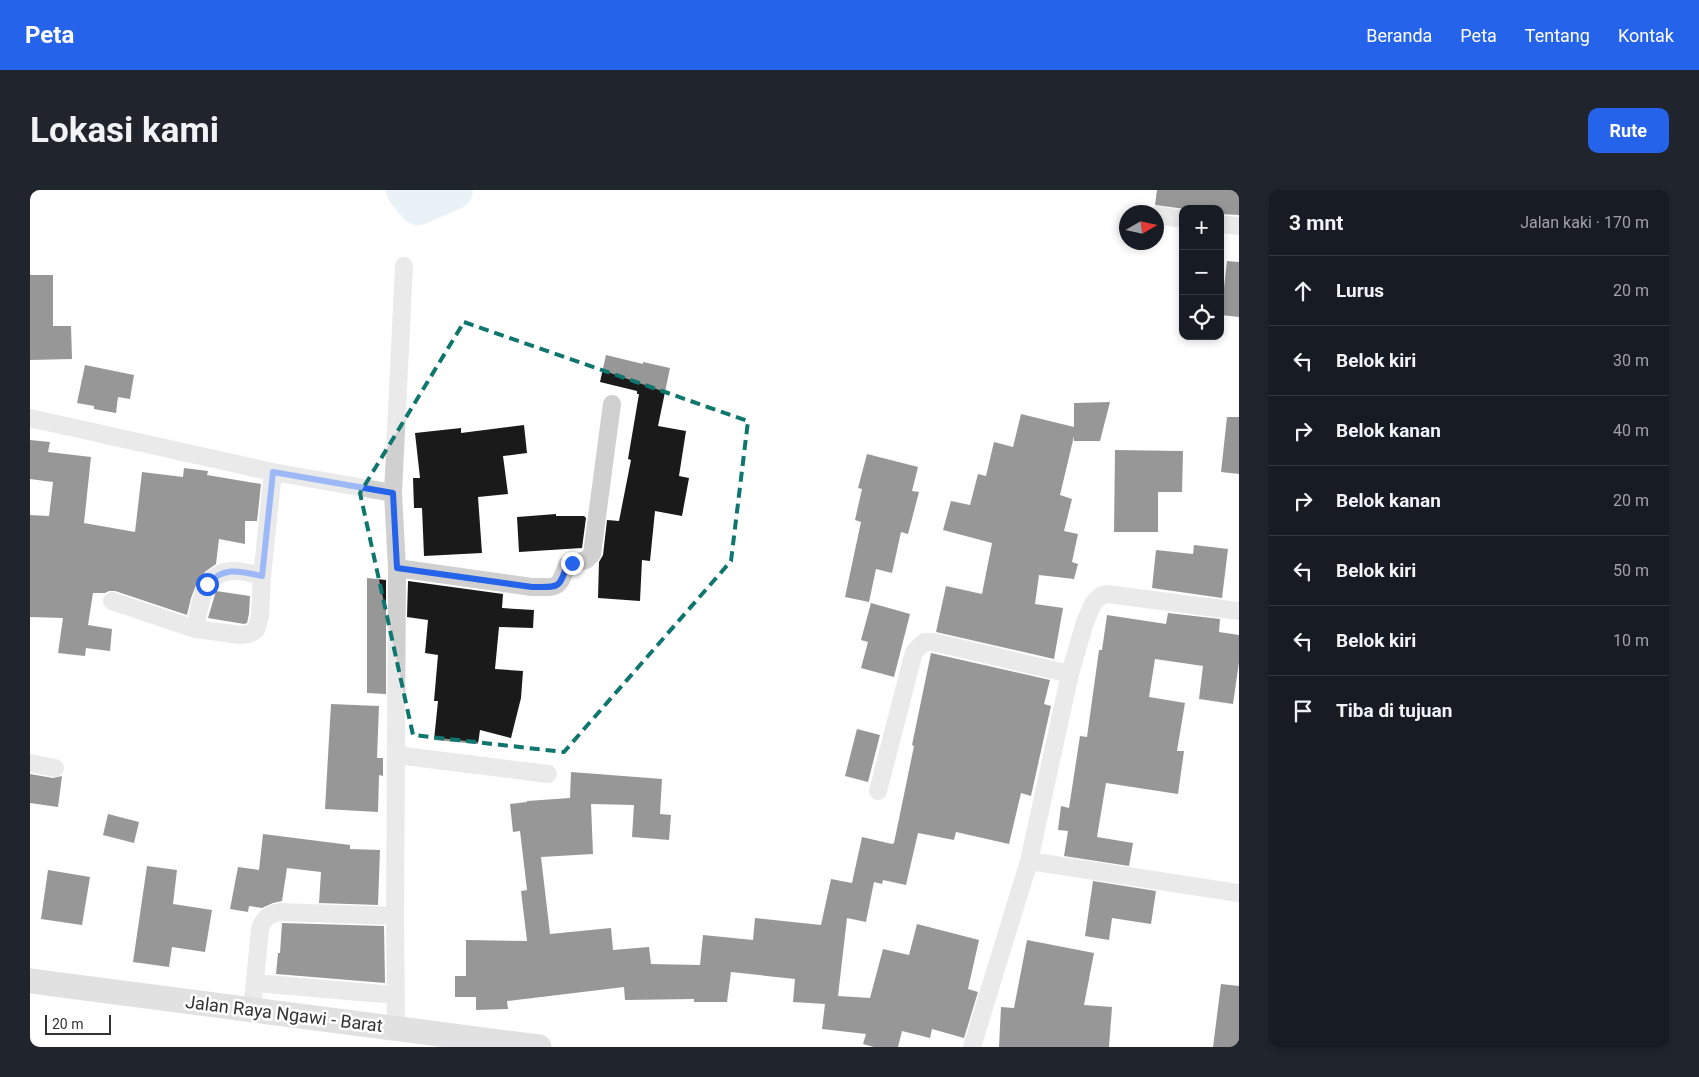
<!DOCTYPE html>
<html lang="id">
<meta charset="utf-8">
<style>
:root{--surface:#171b24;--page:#20242c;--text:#f1f3f6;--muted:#9ea1a6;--line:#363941;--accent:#2563eb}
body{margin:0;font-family:Roboto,sans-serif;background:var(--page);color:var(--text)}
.controls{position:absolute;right:15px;top:15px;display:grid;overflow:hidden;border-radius:10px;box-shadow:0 2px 8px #0003}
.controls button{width:45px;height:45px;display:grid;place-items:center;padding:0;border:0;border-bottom:1px solid var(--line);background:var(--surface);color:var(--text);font:25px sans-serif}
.compass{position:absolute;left:1089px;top:15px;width:45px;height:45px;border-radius:50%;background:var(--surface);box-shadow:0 2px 8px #0003;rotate:81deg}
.scale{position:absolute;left:15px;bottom:12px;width:66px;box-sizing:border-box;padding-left:5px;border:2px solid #333;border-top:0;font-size:14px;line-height:18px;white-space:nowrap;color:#333;-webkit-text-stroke:4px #fff;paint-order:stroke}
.stop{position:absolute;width:15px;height:15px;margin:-11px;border:4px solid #2563eb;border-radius:50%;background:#fff}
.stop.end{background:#2563eb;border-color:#fff;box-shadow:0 1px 5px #0008}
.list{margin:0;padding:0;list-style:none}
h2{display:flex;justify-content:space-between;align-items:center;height:65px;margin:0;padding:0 20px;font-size:21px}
h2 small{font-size:16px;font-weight:400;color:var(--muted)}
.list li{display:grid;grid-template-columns:32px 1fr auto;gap:15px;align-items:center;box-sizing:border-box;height:70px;padding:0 20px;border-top:1px solid var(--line)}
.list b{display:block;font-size:19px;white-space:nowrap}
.list em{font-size:16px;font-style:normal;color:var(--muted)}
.icon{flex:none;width:28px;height:28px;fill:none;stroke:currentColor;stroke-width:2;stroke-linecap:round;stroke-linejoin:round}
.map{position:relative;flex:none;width:1209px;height:857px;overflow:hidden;border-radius:10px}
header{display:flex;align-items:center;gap:30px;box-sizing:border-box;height:70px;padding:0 25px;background:var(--accent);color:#fff}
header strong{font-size:24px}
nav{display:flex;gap:28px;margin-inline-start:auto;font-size:18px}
.intro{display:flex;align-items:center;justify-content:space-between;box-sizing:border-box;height:120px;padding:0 30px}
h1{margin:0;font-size:35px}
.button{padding:12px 22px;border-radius:10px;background:var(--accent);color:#fff;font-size:18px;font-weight:700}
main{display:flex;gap:30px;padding:0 30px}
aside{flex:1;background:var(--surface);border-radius:10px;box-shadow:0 2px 8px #0003}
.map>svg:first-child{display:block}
</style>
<header>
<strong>Peta</strong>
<nav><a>Beranda</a><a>Peta</a><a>Tentang</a><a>Kontak</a></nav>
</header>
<div class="intro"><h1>Lokasi kami</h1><a class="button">Rute</a></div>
<main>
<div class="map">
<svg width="1209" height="857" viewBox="0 0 1209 857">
<rect width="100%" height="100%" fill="#fff"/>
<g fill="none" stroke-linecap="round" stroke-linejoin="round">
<path stroke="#cfe2ee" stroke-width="40" d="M376,0L388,15L423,0"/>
</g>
<path fill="#1a1a1a" d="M1127,0H1209V25L1190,24V19H1155L1125,15Z
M1197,71L1209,72V127L1191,125Z
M0,85H23V136H41L42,169L0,170Z
M576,165L613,174V172L640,178L628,236L656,241L649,286L659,288L652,326L625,321L620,371L612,370L610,411L568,408L569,372L573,365L577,330L589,331L601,270L598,269L609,204H607V201L570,192Z
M55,175L104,185L100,209L88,207L86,223L64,219V216L47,213Z
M1080,212L1070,251H1044V246L1030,305L1042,309L1034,341L1048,344L1042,372L1048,374L1044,389L1009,385L1005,414L1033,418L1024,469L906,442L916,396L952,404L962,353L913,340L921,311L940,315L948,284L956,286L964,252L983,257L991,224L1044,237V213Z
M1197,227H1209V284L1191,282Z
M494,235L497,263L473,266L478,304L448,307L452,363L394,366L392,318H384L383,288H390L385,243L431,238V243Z
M0,250L20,252L18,262L61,267L54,333L105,342L112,282L153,287L154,278L178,281L177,285L231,294L227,331H215V354L189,349L186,374L176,381L168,390L161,408L157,425L85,401H79L75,403H63L58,435L82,439L80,461L56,458L55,466L28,463L33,428L0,427V325L19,326L23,292L0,289Z
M1085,260L1153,261L1152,302H1128V342H1084Z
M837,264L888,277L882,301L889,302L878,344L871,342L862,383L846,379L839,412L815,407L831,332L825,330L832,299L828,298Z
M526,324V326H554L556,328L552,358L489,362L487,327Z
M1164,355L1198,359L1192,408L1122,398L1126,360L1163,364Z
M337,388L356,390V504L337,503Z
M378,391L473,404L472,418L504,420L503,438L469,437L465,479L493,481L491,508L481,548L450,540L448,554L404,550L408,511H404L408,465L395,463L398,430L377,427Z
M186,401L220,406L219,424L217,433L214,434L178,428Z
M841,413L880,424L864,487L831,478L838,452L831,450Z
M1138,423L1190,429L1189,442L1209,445V472L1203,514L1169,509L1173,476L1125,469L1119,507L1155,513L1147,561H1154L1148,604L1076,593L1067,647L1103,653L1099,676L1034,666L1038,641L1028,640L1031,616L1039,618L1050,546L1057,547L1069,460H1072L1077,425L1136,434Z
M901,463L1020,490L1014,514L1021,516L1001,606L991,603L979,654L926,642L924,650L888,643L876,695L853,690L852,694L844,692L836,732L817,728L808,806L840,808L853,759L879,765L887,734L949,750L938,799L948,802L934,848L902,839L900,848L872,841L868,857H844L833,854L836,844L792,839L795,814L763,812L765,789L701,782L697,812H664V809L595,810L594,797L477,811L478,819L446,820V807H425V786H436V750L497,751L491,701L497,700L490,641L483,642L480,614L497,612V611L540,608L541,582L632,589L630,624L641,625L639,650L602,647L604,615L561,614L563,664L511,667L520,744L581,738L583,760L619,757L621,774L670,775L673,745L723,750L725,728L791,735L801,689L822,693L832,647L862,654L864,653L884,556L882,555Z
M301,514L349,516L347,568H353V586L349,585L348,622L295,619Z
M827,539L850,545L838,592L815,586Z
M0,584L23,588L32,586L28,617L0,613Z
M78,624L109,632L104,653L73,645Z
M233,644L320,655V659L350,660L348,715L289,713L291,682L257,678L252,711L243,713L232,718L219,716L218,722L200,719L208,677L229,680Z
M117,676L147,680L143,714L182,720L175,762L142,757L139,777L103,772Z
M18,680L60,687L52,735L11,729Z
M1063,691L1126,701L1121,734L1082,728L1079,750L1055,746Z
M252,733L354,736L355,793L246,784L248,763H250Z
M997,750L1064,763L1054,815L1082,817L1079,857H969L971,817L984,818Z
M1191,794L1209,796V857H1183Z"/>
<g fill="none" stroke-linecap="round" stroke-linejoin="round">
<path stroke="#d0d0d0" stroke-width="18" d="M1126,25L1153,29
M1190,34L1209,36
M0,228L243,282L363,303L367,378L365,726L366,838
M363,303L374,76
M367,378L502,397C528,397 528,400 537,375L556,370L562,364L582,214
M82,411L165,439L211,445L219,444L226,440L230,426L232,386L243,282
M165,439C170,417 171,383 201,381C211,380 222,384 232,386
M366,565L518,584
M0,573L25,578
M848,601L884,462L894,452H903L1040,484
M999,671L1209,703
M225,793L365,805
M222,820L230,740C233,728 239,724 250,722L365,726
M942,857L999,671L1040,484L1055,432L1064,412L1072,405L1077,404L1209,421"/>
<path stroke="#bdbdbd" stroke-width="25" d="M0,791L509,857"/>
</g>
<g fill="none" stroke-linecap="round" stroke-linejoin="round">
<path stroke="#2563eb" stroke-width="6" d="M177,394C195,376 209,381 232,386L243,282L363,303L367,378L502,397C528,397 529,400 537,375L542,373"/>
</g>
<path d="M0 0H1209V857H0ZM434,132L718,231L701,371L534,562L383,545L330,303Z" fill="#fff" fill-opacity=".55" fill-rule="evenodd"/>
<path fill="none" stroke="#0f766e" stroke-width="4" stroke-dasharray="10 6" stroke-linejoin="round" d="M434,132L718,231L701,371L534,562L383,545L330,303Z"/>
<g text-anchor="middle" stroke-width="5" stroke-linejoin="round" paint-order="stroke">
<g font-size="18" fill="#333" stroke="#fff">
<text transform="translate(254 824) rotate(7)" y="6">Jalan Raya Ngawi - Barat</text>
</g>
</g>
</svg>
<div class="controls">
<button>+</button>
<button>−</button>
<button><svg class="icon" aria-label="locate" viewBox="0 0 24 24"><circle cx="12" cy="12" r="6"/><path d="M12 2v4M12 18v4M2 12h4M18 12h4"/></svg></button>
</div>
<svg class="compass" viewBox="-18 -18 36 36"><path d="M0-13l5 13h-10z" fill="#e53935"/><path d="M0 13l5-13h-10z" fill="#9ea1a6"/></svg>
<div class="scale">20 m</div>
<div class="stop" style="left:177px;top:394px"></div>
<div class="stop end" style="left:542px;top:373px"></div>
</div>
<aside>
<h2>3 mnt<small>Jalan kaki · 170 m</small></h2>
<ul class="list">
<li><svg class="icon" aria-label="ahead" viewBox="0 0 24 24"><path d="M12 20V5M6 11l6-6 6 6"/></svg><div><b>Lurus</b></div><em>20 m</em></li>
<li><svg class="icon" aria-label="left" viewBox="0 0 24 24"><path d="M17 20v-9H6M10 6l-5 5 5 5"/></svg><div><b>Belok kiri</b></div><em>30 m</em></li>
<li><svg class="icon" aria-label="right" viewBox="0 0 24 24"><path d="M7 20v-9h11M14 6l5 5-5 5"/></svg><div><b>Belok kanan</b></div><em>40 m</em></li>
<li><svg class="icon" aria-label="right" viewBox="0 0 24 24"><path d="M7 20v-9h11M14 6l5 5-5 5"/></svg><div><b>Belok kanan</b></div><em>20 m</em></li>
<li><svg class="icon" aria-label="left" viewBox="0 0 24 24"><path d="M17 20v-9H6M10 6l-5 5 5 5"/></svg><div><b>Belok kiri</b></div><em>50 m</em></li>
<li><svg class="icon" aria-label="left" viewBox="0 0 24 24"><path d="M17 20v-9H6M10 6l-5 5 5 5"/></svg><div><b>Belok kiri</b></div><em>10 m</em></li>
<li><svg class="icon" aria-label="arrive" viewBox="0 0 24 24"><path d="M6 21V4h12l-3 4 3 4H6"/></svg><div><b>Tiba di tujuan</b></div></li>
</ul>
</aside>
</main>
